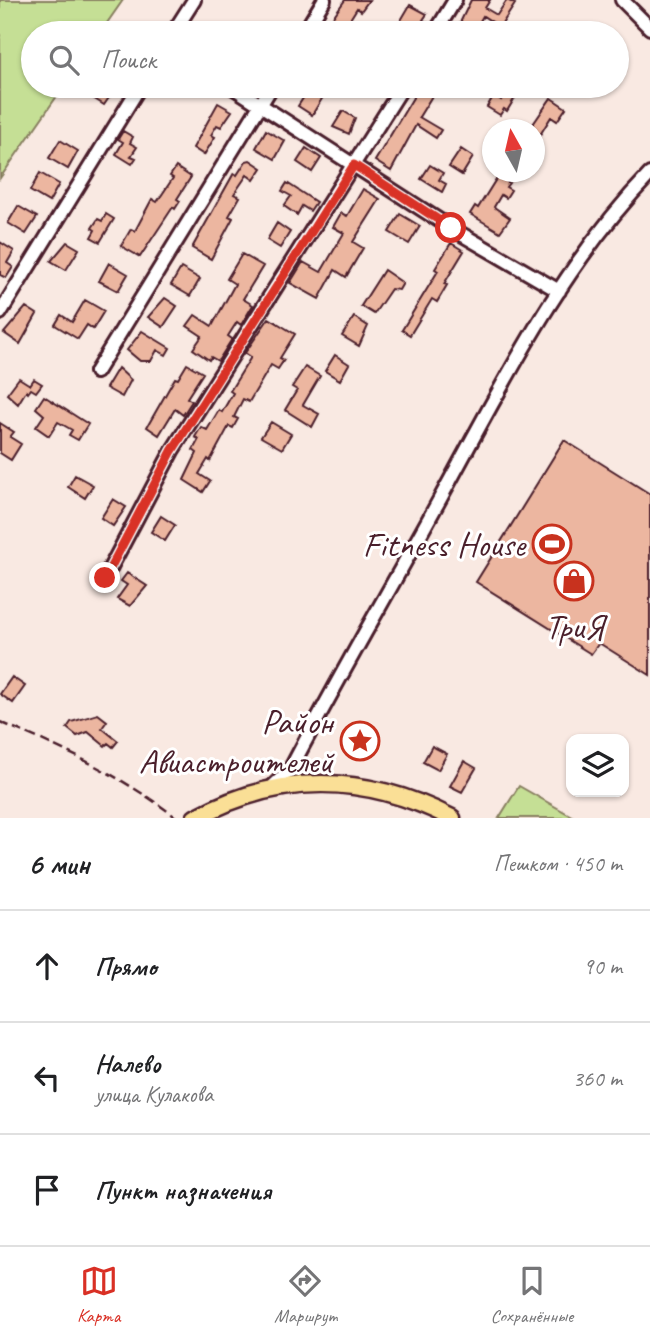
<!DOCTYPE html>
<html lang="ru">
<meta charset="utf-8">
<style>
:root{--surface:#fff;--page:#f2f2f2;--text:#202124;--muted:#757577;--line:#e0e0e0;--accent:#d93025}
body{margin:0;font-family:Caveat,sans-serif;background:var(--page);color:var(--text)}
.controls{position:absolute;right:21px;bottom:21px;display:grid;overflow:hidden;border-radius:14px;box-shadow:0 2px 5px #0004}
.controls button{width:63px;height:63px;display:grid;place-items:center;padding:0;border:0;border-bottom:2px solid var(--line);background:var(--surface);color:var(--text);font:35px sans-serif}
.compass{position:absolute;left:482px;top:119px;width:63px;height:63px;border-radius:50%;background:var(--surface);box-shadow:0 2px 5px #0004;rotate:352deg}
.stop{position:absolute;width:21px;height:21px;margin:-16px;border:5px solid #d93025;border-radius:50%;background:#fff}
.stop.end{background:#d93025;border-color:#fff;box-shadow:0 2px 7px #0008}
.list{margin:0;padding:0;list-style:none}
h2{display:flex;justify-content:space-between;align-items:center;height:91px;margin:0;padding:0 28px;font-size:30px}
h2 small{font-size:23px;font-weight:400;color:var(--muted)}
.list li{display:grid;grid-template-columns:46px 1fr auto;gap:21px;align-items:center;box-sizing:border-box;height:112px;padding:0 28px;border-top:2px solid var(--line)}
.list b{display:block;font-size:26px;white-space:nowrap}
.list p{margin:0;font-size:23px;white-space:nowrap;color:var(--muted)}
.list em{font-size:23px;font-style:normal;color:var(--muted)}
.icon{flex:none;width:38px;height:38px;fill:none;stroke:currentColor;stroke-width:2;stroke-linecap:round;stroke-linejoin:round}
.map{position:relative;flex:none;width:650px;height:818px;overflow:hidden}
.search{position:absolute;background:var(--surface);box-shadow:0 2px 5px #0004;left:21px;right:21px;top:21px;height:77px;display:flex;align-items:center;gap:18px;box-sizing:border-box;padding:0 24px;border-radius:38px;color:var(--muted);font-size:26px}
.sheet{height:427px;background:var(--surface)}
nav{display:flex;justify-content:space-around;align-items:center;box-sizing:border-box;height:98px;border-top:2px solid var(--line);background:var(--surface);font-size:19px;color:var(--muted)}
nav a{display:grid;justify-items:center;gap:4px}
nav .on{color:var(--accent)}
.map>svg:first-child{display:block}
</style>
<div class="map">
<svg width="650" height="818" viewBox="0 0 650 818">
<rect width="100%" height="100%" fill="#f9e9e2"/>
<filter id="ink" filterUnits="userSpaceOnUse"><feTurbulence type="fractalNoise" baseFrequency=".0143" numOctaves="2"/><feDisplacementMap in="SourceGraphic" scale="14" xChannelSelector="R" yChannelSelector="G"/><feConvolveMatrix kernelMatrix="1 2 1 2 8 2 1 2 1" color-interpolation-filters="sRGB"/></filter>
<g filter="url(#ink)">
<path fill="#c5df95" stroke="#887f60" stroke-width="2" d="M0,0H123L100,33H33V86H64L0,178Z
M519,786L575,818H499Z"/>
<path fill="#ecb6a0" stroke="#4a1f2b" stroke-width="2" d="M345,0H369L361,11L357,8L342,32L328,24Z
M471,0H490L485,8L497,15L507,0L515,4L500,27L483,16L473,33H455Z
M410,5L427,14L423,20L428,23L421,33H409L397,27Z
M74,86H117L104,105Z
M297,86H317L326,92L312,115L298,106L307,92Z
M420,86L435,91L419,117L441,130L436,138L416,125L391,171L375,161Z
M507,90L516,96L507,111L504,109L500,115L487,107L494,95L501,100Z
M551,98L566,108L557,121L551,117L535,143V130H529Z
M218,103L232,111L221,127L217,125L211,135L215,137L204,155L193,148Z
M343,111L355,118L349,134L333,127Z
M266,130L285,141L275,159L256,148Z
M123,131L133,137L130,143L137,147L131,156L136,158L132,164L116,154L123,142L118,139Z
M60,140L78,151L68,169L49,158Z
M306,148L321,158L312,172L297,162Z
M461,149L473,157L462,175L449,167Z
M250,160L262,168L254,180L247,175L234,194L240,197L229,216L233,218L211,259L192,248L234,173L237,175L246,161Z
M430,165L443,173L439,180L446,184L442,192L421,179Z
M176,167L191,177L177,199L180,201L175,209L173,207L140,257L121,246L131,229L135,231L152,199L157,202L173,178L170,176Z
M40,173L59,184L49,202L30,191Z
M498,176L509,183L506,187L511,190L506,198L501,195L494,207L510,218L500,232L470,214L475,206L478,208Z
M287,183L316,202L310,211L302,206L297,215L284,206L291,196L282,191Z
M363,189L380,199L353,242L363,248L346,277L335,270L319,299L290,283L303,262L321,272L344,233L333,227L341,213L347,216Z
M18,206L37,217L26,234L8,223Z
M106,214L114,219L100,242L91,237L95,230L92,228L98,219L102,221Z
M400,214L420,226L409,244L389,232Z
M277,223L290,232L280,248L267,240Z
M0,242L14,251L7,263L13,267L6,278L0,275Z
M67,242L79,249L66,270L51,261Z
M451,243L464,251L444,284L447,285L437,302L432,299L410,335L402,330L438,271L435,269Z
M242,254L263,266L243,299L253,305L241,325L237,322L228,336L232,339L218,361L211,357L209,360L193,349L202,336L187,326L195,315L212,326L235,284L227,279Z
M109,263L128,274L118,291L99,281Z
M181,268L200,279L190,296L171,285Z
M384,270L403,283L399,290L391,289L374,314L361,306Z
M165,298L177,306L163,327L148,317Z
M85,300L104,311L93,329L87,325L78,339L55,325L61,315L72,322Z
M26,307L37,314L20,344L4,333Z
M354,317L368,326L359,346L342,336Z
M269,318L295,334L280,358L284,360L278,369L271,365L249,402L243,399L234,417L238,419L233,428L229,426L210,461L208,459L199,474L210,481L203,492L184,480L197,453L193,450L199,439L195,437L201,427L207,430L219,410L222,412L233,393L230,391L251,357L245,353Z
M142,331L170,348L166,355L157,350L151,361H140L127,350Z
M335,355L349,364L340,380L325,371Z
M187,364L203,373L187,398L192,401L183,415L175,409L159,435L147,427L175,378L178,379Z
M305,367L320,376L303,405L319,414L312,427L285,410L297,390L292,387Z
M118,368L131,380L122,397L106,388Z
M19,378L30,385L34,379L42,384L36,392L31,389L28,393L26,391L18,404L7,394Z
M44,396L88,424L78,440L69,435L72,430L58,422L49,436L36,427L44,415L36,408Z
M271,422L291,434L282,449L261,437Z
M0,423L14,432L10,437L21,444L11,460L0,453Z
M564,440L650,494V675L599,643L591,654L476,582Z
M75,475L93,485L85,498L68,487Z
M113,499L126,507L113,526L101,518Z
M161,516L175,525L165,541L151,532Z
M127,573L147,586L130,606L117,599L127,585L121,581Z
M12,677L25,686L13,703L0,694Z
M98,714L107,721L102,728L118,741L113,747L108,743L105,746L88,732L77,736L67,728L71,722Z
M432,746L447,754L438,770L423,762Z
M464,761L476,768L462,792L450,786Z"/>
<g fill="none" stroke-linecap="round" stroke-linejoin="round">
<defs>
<path id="minor" d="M622,0L650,28
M173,33L194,0
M304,33L324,0
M435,33L455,0
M231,86L451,228L559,291
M0,313L140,86
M96,372L272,86
M105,578L172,451L403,86
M270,789L290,770C338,678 391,588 441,497C502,386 561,266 650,174"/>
<path id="major" d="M195,818C281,771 366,774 452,818"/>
</defs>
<use href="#minor" stroke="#4a1f2b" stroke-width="18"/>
<use href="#major" stroke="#4a1f2b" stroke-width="21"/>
<use href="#minor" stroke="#fff" stroke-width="12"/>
<use href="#major" stroke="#fadf96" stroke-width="16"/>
<path stroke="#4a1f2b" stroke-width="2.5" stroke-dasharray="10 5" stroke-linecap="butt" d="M0,722C68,751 117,773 177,818"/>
</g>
</g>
<g fill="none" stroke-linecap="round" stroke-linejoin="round" filter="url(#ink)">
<path stroke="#d93025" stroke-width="9" d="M105,578L172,451L354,165L451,228"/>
</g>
<defs>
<symbol id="stadium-ring" viewBox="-11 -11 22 22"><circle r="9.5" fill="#fff" stroke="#c8321e" stroke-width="1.5"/><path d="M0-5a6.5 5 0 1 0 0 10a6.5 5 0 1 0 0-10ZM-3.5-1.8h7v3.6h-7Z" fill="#c8321e"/></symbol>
<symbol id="shop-ring" viewBox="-11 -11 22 22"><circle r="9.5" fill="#fff" stroke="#c8321e" stroke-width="1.5"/><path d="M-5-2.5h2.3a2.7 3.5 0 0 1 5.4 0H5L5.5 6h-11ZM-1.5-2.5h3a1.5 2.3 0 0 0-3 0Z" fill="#c8321e"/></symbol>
<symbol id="sight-ring" viewBox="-11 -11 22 22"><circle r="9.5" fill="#fff" stroke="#c8321e" stroke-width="1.5"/><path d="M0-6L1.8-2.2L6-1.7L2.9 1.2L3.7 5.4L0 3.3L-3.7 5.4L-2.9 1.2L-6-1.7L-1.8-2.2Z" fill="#c8321e"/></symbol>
</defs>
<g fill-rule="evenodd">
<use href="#stadium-ring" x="530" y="522" width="44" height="44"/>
<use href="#shop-ring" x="552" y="559" width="44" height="44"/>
<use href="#sight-ring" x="338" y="719" width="44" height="44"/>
</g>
<g text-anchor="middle" stroke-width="6" stroke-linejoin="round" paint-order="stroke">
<g font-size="35" fill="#4a1f2b" stroke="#fff" text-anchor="end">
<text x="525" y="556">Fitness House</text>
<text x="574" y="638" text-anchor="middle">ТриЯ</text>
<text x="333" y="733">Район<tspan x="333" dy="40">Авиастроителей</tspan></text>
</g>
</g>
</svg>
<div class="controls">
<button><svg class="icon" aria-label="layers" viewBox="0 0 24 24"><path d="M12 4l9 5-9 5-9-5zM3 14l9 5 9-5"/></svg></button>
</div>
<svg class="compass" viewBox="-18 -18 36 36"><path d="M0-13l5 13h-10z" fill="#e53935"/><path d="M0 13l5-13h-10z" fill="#757577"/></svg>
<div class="stop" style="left:451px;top:228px"></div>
<div class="stop end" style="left:105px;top:578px"></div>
<div class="search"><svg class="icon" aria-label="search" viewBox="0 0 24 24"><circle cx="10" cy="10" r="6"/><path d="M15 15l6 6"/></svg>Поиск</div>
</div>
<section class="sheet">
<h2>6 мин<small>Пешком · 450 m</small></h2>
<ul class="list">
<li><svg class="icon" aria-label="ahead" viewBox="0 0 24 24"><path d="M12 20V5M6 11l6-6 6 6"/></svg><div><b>Прямо</b></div><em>90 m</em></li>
<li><svg class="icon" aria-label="left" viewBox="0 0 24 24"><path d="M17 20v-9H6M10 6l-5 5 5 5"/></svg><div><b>Налево</b><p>улица Кулакова</p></div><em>360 m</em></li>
<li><svg class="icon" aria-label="arrive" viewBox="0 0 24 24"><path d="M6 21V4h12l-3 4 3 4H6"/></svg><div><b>Пункт назначения</b></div></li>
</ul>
</section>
<nav>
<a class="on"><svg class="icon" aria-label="map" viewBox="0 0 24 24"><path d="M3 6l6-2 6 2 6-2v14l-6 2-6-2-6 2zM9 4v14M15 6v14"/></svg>Карта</a>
<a><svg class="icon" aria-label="directions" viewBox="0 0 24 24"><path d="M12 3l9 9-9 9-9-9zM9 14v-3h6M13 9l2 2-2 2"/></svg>Маршрут</a>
<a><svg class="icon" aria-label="saved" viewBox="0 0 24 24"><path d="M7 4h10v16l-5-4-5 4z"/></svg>Сохранённые</a>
</nav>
